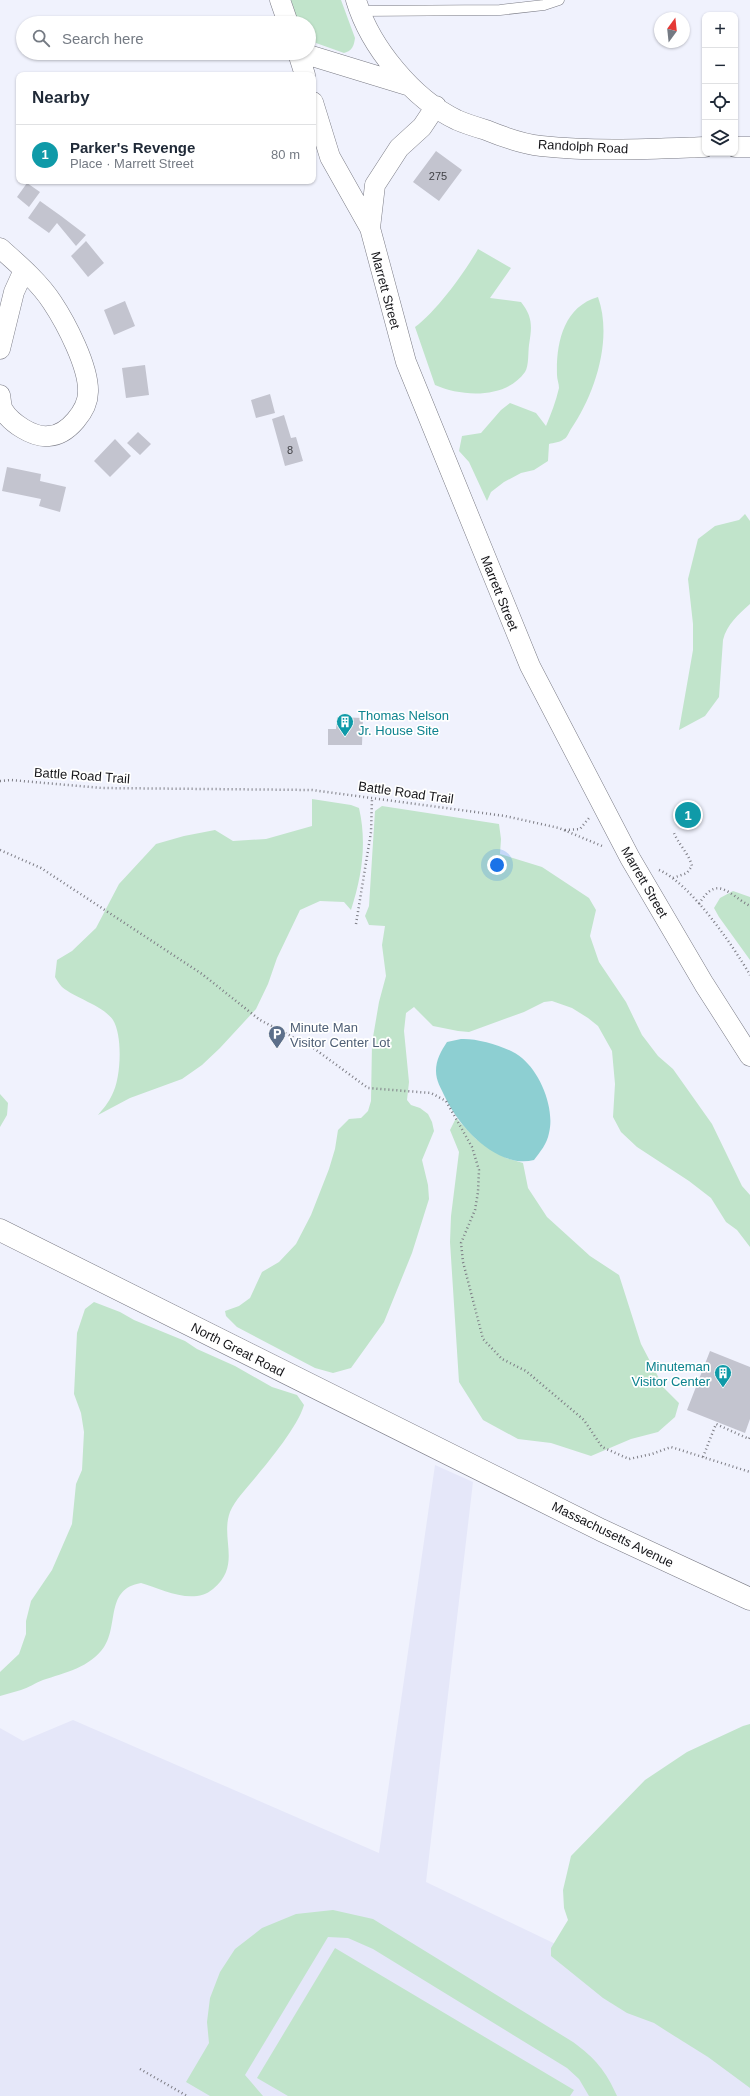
<!DOCTYPE html>
<meta charset="utf-8">
<style>
:root{--surface:#fff;--page:#f2f2f3;--text:#1f2937;--muted:#747a83;--line:#e0e1e3;--accent:#b6570b}
body{margin:0;font-family:Arial,sans-serif;background:var(--page);color:var(--text)}
.controls{position:absolute;right:12px;top:12px;display:grid;overflow:hidden;border-radius:8px;box-shadow:0 1px 3px #0004}
.controls button{width:36px;height:36px;display:grid;place-items:center;padding:0;border:0;border-bottom:1px solid var(--line);background:var(--surface);color:var(--text);font:20px sans-serif}
.compass{position:absolute;left:654px;top:12px;width:36px;height:36px;border-radius:50%;background:var(--surface);box-shadow:0 1px 3px #0004;rotate:15deg}
.you{position:absolute;left:497px;top:865px;width:14px;height:14px;margin:-10px;border:3px solid #fff;border-radius:50%;background:#1a73e8;box-shadow:0 0 0 6px #1a73e833}
.badge{display:grid;place-items:center;width:26px;height:26px;border-radius:50%;background:var(--accent);color:#fff;font-size:13px;font-weight:700}
.pin{position:absolute;translate:-50% -50%;border:2px solid #fff;box-shadow:0 1px 4px #0006}
.list{margin:0;padding:0;list-style:none}
h2{display:flex;justify-content:space-between;align-items:center;height:52px;margin:0;padding:0 16px;font-size:17px}
h2 small{font-size:13px;font-weight:400;color:var(--muted)}
.list li{display:grid;grid-template-columns:26px 1fr auto;gap:12px;align-items:center;box-sizing:border-box;height:60px;padding:0 16px;border-top:1px solid var(--line)}
.list b{display:block;font-size:15px;white-space:nowrap}
.list p{margin:0;font-size:13px;white-space:nowrap;color:var(--muted)}
.list em{font-size:13px;font-style:normal;color:var(--muted)}
.icon{flex:none;width:22px;height:22px;fill:none;stroke:currentColor;stroke-width:2;stroke-linecap:round;stroke-linejoin:round}
.map{position:relative;flex:none;width:750px;height:2096px;overflow:hidden}
.search{position:absolute;background:var(--surface);box-shadow:0 1px 3px #0004;left:16px;top:16px;width:300px;height:44px;display:flex;align-items:center;gap:10px;box-sizing:border-box;padding:0 14px;border-radius:22px;color:var(--muted);font-size:15px}
.panel{position:absolute;background:var(--surface);box-shadow:0 1px 3px #0004;left:16px;top:72px;width:300px;height:112px;border-radius:8px}
.map>svg:first-child{display:block}
</style>
<div class="map">
<svg width="750" height="2096" viewBox="0 0 750 2096">
<rect width="100%" height="100%" fill="#f0f2fd"/>
<path fill="#e5e7f9" d="M435,1465L473,1482L426,1882L737,2031L750,2039V2096H0V1728L23,1741L73,1720L379,1853Z"/>
<path fill="#c1e4cb" d="M291,0H341L355,38C354,46 352,51 344,53L316,43L309,37V23H298Z
M478,249L511,268L490,298L521,302C533,317 532,327 529,345C528,352 529,366 525,372C506,399 462,397 435,385L415,327C436,312 465,272 478,249Z
M598,297C613,339 595,394 571,429C569,432 567,438 564,439C561,442 553,443 549,444L548,461L534,470L521,473L504,482L491,492L487,501L469,462L459,451L462,436L481,433L501,410L510,403L536,413L546,426C551,414 556,401 559,388C559,384 557,379 557,375C556,344 563,307 598,297Z
M745,514L750,521V604C738,615 727,624 723,640L719,697L705,716L679,730L693,650V624L688,579L698,539L715,526L739,520Z
M312,799L351,805L359,808C367,843 362,876 351,910L344,902L320,901L300,910L277,958L268,984L256,1009L220,1048L202,1065L182,1079L130,1098L98,1115C103,1109 109,1102 112,1095C121,1079 123,1036 113,1020C104,1006 75,998 62,987C59,984 57,980 55,977L57,960L72,951L96,928L119,884L156,844L184,836L215,830L233,841L266,839L312,826Z
M382,806L499,824L501,839L500,854L542,867L589,898L596,910L590,936L599,962L626,1002L642,1035L658,1056L673,1069L712,1124L742,1186L750,1195V1247L737,1230L726,1222L711,1198L689,1181L637,1147L621,1132L613,1117L615,1084L612,1051L598,1026L588,1018L572,1008L552,1001L544,1002L524,1012L469,1032L458,1031L433,1026L414,1007L406,1013L404,1031L409,1082L407,1100L411,1105L420,1108L428,1114L432,1122L434,1131L422,1160L428,1185L429,1199L412,1253L384,1322L351,1368L333,1373L315,1368L237,1327L226,1316L225,1311L239,1306L250,1298L262,1272L279,1262L296,1244L311,1215L329,1169L335,1149L338,1130L349,1119L361,1118L368,1111L371,1101L372,1043L379,1002L386,976L382,945L385,926L369,925L365,916L369,906L375,811Z
M733,891L750,897V960L719,917L714,908L720,898Z
M0,1094L8,1103L7,1115L0,1127Z
M456,1118L476,1139L506,1158L523,1163L528,1188L547,1217L590,1256L619,1275L641,1344L664,1388L679,1403L675,1417L658,1432L631,1439L591,1456L551,1443L518,1439L483,1420L459,1382L450,1242L451,1216L459,1152L450,1130Z
M94,1302L120,1312L134,1320L185,1341L197,1349L235,1366L272,1387L297,1395L304,1405C298,1426 270,1460 255,1478C247,1488 235,1500 230,1512C220,1539 242,1565 213,1589C193,1606 162,1589 141,1583C105,1589 119,1625 104,1647C91,1667 64,1673 43,1680C35,1683 28,1688 21,1690C14,1692 7,1694 0,1696V1672L19,1654L26,1634V1621L31,1601L52,1570L72,1524L76,1484L82,1470L84,1432L81,1413L74,1394L77,1333L85,1309Z
M750,1724V2088L708,2057L668,2032L654,2023L627,2013L603,1998L551,1956V1948L568,1920L564,1908L563,1890L571,1856L645,1780L687,1752L743,1726Z
M333,1910L373,1919L573,2042C595,2058 606,2071 617,2096H589L579,2079L567,2068L373,1949L348,1938L328,1937L245,2075L263,2096H210L186,2082L209,2043L207,2022L210,1998L220,1972L235,1949L262,1928L296,1914Z
M335,1948L574,2090L570,2096H288L257,2078Z"/>
<path fill="#8dcfd2" d="M461,1039C478,1038 509,1047 522,1058C541,1074 555,1109 549,1133C547,1144 540,1152 534,1160C497,1169 459,1127 445,1097C441,1088 436,1081 436,1071C436,1060 441,1051 447,1042Z"/>
<path fill="#c3c4cf" d="M436,151L462,170L439,201L413,182Z
M27,183L40,192L29,207L17,197Z
M40,201L61,216L86,235L76,246L57,223L49,233L28,218Z
M86,241L104,263L88,277L71,256Z
M125,301L135,326L114,335L104,310Z
M145,365L149,395L126,398L122,368Z
M270,394L275,413L256,418L251,400Z
M284,415L291,438L296,437L303,461L285,466L272,419Z
M138,432L151,444L140,455L127,443Z
M115,439L131,456L110,477L94,461Z
M7,467L41,474L40,481L66,487L60,512L39,506L41,499L2,491Z
M337,717L363,718L362,745H328V729H336Z
M710,1351L750,1367V1419L745,1433L687,1410Z"/>
<g fill="none" stroke-linecap="round" stroke-linejoin="round">
<defs>
<path id="service" d="M359,11L500,10L544,5L559,0"/>
<path id="minor" d="M280,0L288,23
M356,0C370,47 413,99 457,120C466,124 476,127 486,130C503,137 523,144 541,146C595,152 651,149 705,147
M298,53L305,75
M302,53L410,86
M313,102L330,157L370,228L406,362L530,666L630,858L704,984L750,1056
M735,147H750
M370,228L375,185L399,148L422,127L436,106
M0,248C18,264 39,282 52,302C66,323 89,367 88,392C88,410 68,435 49,436C33,438 11,423 3,410C1,406 1,400 0,395
M0,349L14,292L24,270"/>
<path id="secondary" d="M0,1230L601,1530L750,1599"/>
</defs>
<use href="#service" stroke="#7a7b85" stroke-width="11"/>
<use href="#minor" stroke="#7a7b85" stroke-width="21"/>
<use href="#secondary" stroke="#7a7b85" stroke-width="23"/>
<path stroke="#7d7d85" stroke-width="2.5" stroke-dasharray="1 3" stroke-linecap="butt" d="M0,781L11,780L102,788L312,790L505,816L559,828L602,846
M565,830L580,829L589,818
M0,850L41,868L202,974L260,1020L312,1047L368,1088L431,1093L446,1101L472,1147L479,1170L478,1192L475,1210L461,1243L463,1262L483,1339L502,1359L526,1371L584,1420L602,1447L629,1459L652,1454L671,1447L750,1472
M659,870C690,883 732,944 750,975
M673,878L687,873L692,866C689,854 679,845 674,833
M699,904C717,874 728,894 750,906
M356,924L371,832L372,798
M703,1457L716,1424L749,1439L750,1437
M140,2069L187,2096"/>
<use href="#service" stroke="#fff" stroke-width="10"/>
<use href="#minor" stroke="#fff" stroke-width="20"/>
<use href="#secondary" stroke="#fff" stroke-width="22"/>
</g>
<defs>
<symbol id="building-pin" viewBox="-11 -11 22 30"><path d="M0 17L-7.5 6A9.5 9.5 0 1 1 7.5 6Z" fill="#0f9aa8" stroke="#fff"/><path d="M-4-6H4V6H1V3H-1V6H-4ZM-2.5-4.3h1.7v1.8h-1.7ZM.8-4.3h1.7v1.8H.8ZM-2.5-1h1.7V.8h-1.7ZM.8-1h1.7V.8H.8Z" fill="#fff"/></symbol>
<symbol id="parking-pin" viewBox="-11 -11 22 30"><path d="M0 17L-7.5 6A9.5 9.5 0 1 1 7.5 6Z" fill="#5c6f8a" stroke="#fff"/><path d="M-3.5-5.5H1a3.5 3.5 0 0 1 0 7H-1V5.5H-3.5ZM-1-3.4V-.6H.8a1.4 1.4 0 0 0 0-2.8Z" fill="#fff"/></symbol>
</defs>
<g fill-rule="evenodd">
<use href="#building-pin" x="335" y="712" width="20" height="27"/>
<use href="#parking-pin" x="267" y="1024" width="20" height="27"/>
<use href="#building-pin" x="713" y="1363" width="20" height="27"/>
</g>
<g text-anchor="middle" stroke-width="3.5" stroke-linejoin="round" paint-order="stroke">
<g font-size="11" fill="#404146">
<text x="438" y="180">275</text>
<text x="290" y="454">8</text>
</g>
<g font-size="13" fill="#151519" stroke="#fff">
<text transform="translate(583 146) rotate(3)" y="5">Randolph Road</text>
<text transform="translate(386 290) rotate(75)" y="5">Marrett Street</text>
<text transform="translate(500 593) rotate(68)" y="5">Marrett Street</text>
<text transform="translate(82 775) rotate(4)" y="5">Battle Road Trail</text>
<text transform="translate(406 792) rotate(8)" y="5">Battle Road Trail</text>
<text transform="translate(645 882) rotate(60)" y="5">Marrett Street</text>
<text transform="translate(238 1349) rotate(27)" y="5">North Great Road</text>
<text transform="translate(613 1534) rotate(26)" y="5">Massachusetts Avenue</text>
</g>
<g font-size="13" fill="#0d838f" stroke="#fff" text-anchor="start">
<text x="358" y="720">Thomas Nelson<tspan x="358" dy="15">Jr. House Site</tspan></text>
<text x="710" y="1371" text-anchor="end">Minuteman<tspan x="710" dy="15">Visitor Center</tspan></text>
</g>
<g font-size="13" fill="#4e5e75" stroke="#fff" text-anchor="start">
<text x="290" y="1032">Minute Man<tspan x="290" dy="15">Visitor Center Lot</tspan></text>
</g>
</g>
</svg>
<div class="controls">
<button>+</button>
<button>−</button>
<button><svg class="icon" aria-label="locate" viewBox="0 0 24 24"><circle cx="12" cy="12" r="6"/><path d="M12 2v4M12 18v4M2 12h4M18 12h4"/></svg></button>
<button><svg class="icon" aria-label="layers" viewBox="0 0 24 24"><path d="M12 4l9 5-9 5-9-5zM3 14l9 5 9-5"/></svg></button>
</div>
<svg class="compass" viewBox="-18 -18 36 36"><path d="M0-13l5 13h-10z" fill="#e53935"/><path d="M0 13l5-13h-10z" fill="#747a83"/></svg>
<div class="you"></div>
<div class="pin badge" style="left:688px;top:815px;background:#0f9aa8">1</div>
<div class="search"><svg class="icon" aria-label="search" viewBox="0 0 24 24"><circle cx="10" cy="10" r="6"/><path d="M15 15l6 6"/></svg>Search here</div>
<section class="panel">
<h2>Nearby<small></small></h2>
<ul class="list">
<li><span class="badge" style="background:#0f9aa8">1</span><div><b>Parker's Revenge</b><p>Place · Marrett Street</p></div><em>80 m</em></li>
</ul>
</section>
</div>
